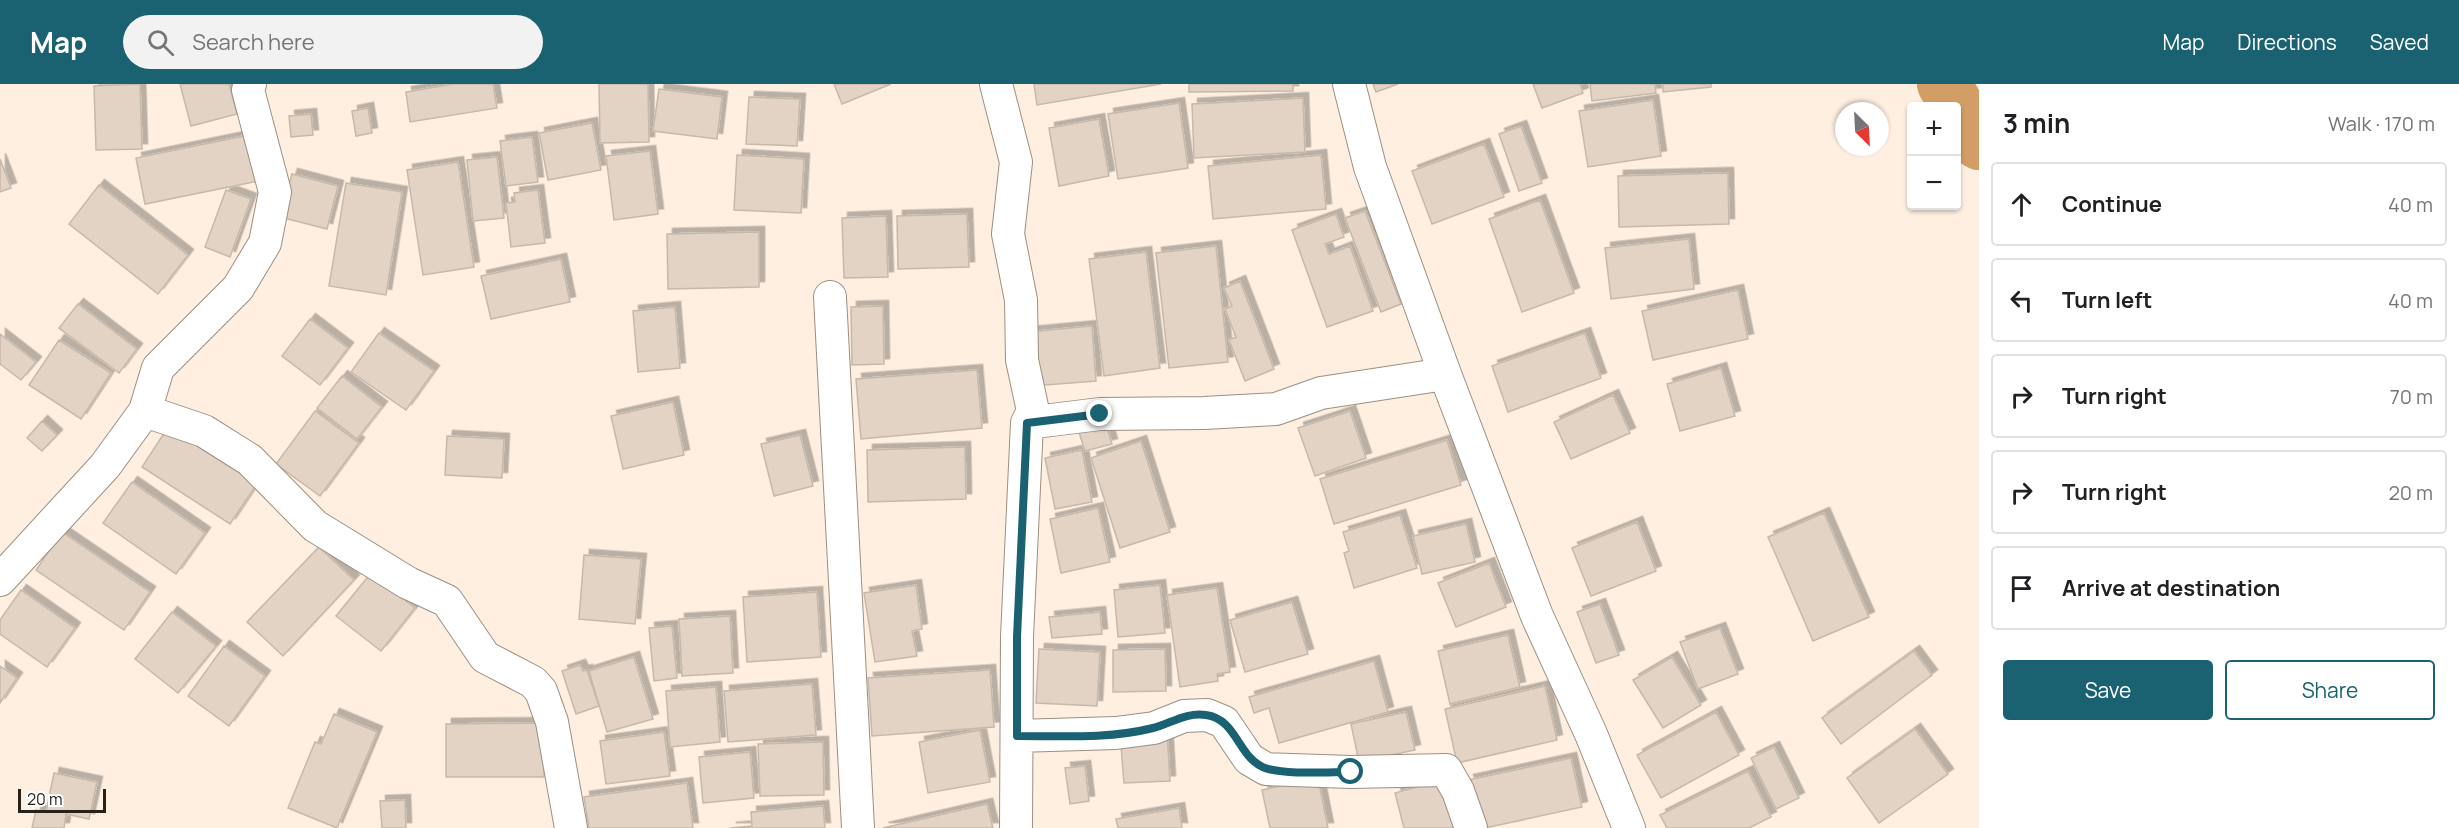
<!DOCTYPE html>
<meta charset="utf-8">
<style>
:root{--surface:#fff;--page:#f2f2f2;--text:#202124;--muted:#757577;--line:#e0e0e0;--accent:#1a6171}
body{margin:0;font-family:Manrope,sans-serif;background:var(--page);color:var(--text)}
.controls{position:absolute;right:18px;top:18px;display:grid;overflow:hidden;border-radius:6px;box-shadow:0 2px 4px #0004}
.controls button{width:54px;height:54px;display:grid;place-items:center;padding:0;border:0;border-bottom:2px solid var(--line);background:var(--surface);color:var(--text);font:30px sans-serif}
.compass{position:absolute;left:1835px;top:18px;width:54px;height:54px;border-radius:50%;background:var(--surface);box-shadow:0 2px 4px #0004;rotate:156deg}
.scale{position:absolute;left:18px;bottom:15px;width:88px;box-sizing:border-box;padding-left:6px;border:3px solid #26211b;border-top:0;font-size:16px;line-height:21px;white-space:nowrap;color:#26211b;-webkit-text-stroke:4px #fff;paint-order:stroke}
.stop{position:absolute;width:18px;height:18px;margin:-14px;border:4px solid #1a6171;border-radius:50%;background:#fff}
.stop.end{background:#1a6171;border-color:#fff;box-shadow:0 2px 6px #0008}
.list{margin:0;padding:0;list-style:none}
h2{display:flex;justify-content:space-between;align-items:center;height:78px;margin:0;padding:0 24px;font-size:26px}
h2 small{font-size:20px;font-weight:400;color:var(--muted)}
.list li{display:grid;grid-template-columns:39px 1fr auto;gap:18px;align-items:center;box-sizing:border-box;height:84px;margin:0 12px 12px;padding:0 12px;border:2px solid var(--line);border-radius:6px}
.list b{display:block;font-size:22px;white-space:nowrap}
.list em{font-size:20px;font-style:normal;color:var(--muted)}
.actions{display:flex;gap:12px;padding:18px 24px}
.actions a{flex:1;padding:14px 0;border:2px solid var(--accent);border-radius:6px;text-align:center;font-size:21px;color:var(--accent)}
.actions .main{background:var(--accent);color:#fff}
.icon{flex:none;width:33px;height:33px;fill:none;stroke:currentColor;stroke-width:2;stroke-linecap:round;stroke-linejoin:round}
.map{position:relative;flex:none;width:1979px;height:744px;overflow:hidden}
header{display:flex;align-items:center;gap:36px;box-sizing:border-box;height:84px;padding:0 30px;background:var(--accent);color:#fff}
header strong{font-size:28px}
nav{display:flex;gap:33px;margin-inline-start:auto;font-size:21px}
.search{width:420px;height:54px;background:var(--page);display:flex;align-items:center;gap:15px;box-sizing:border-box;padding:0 21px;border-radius:33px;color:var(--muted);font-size:22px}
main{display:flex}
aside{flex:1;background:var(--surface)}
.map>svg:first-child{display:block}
</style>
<header>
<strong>Map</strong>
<div class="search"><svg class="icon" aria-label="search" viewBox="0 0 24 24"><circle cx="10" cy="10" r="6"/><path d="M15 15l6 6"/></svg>Search here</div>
<nav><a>Map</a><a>Directions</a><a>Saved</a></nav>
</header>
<main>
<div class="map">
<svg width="1979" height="744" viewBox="0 0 1979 744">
<defs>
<filter id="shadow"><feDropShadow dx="5.5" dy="-5.5" stdDeviation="0" flood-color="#0004"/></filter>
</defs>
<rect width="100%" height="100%" fill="#feefe0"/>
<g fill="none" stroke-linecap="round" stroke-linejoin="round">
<path stroke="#d39e66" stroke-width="54" d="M1944,0L1979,59"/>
</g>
<path fill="#e2d3c4" stroke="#c7b9aa" stroke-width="1.5" filter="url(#shadow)" d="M140,0L142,65L96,66L94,2Z
M180,0H229L237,30L191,42Z
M453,0H493L497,24L410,38L406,8Z
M599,0H648L649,58L600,59Z
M834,0H891L842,20Z
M1034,0H1161L1037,21Z
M1189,0H1293V7L1189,8Z
M1373,0H1398L1376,8Z
M1533,0H1580L1583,9L1542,24Z
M1590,0H1655L1656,9L1592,17Z
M1663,0H1711V3L1663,8Z
M659,5L722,13L717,55L653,47Z
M749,13L800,15L797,62L746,60Z
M1303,14L1305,68L1194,74L1192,20Z
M1653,16L1661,72L1588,83L1579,27Z
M1179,19L1188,84L1118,95L1108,30Z
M368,24L372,49L356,52L352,27Z
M311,30L313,51L291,53L289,32Z
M1099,35L1109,92L1059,102L1049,44Z
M592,39L601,86L548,96L539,49Z
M1521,42L1542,99L1519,107L1499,50Z
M249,51L259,97L145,120L136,74Z
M532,53L538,98L506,102L500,57Z
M1484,60L1504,113L1432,140L1412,87Z
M650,67L658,130L614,136L606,72Z
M737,71L804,75L801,129L734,126Z
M1321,71L1326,125L1213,135L1208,82Z
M497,73L504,134L473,137L467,76Z
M0,75L11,104L0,108Z
M458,78L474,183L423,191L407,86Z
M1728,89L1729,140L1619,143L1618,92Z
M292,90L338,102L327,145L280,133Z
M346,99L402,108L386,211L329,202Z
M99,101L188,171L158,210L69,140Z
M226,106L251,115L230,173L205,163Z
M538,106L545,159L511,163L506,119L515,118L514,109Z
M1540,116L1574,209L1522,228L1489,135Z
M1365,127L1401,220L1381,228L1345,134Z
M967,130L969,183L898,185L897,132Z
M1336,130L1344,153L1325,160L1329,170L1350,162L1373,227L1327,243L1292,146Z
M886,132L888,193L844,194L842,134Z
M759,148V203L668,205L667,150Z
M1689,155L1694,205L1611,215L1605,164Z
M1216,162L1228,278L1169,284L1156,169Z
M1146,168L1160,284L1104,292L1089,175Z
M561,175L570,218L491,235L481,192Z
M1240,197L1274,285L1245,297L1229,256L1236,253L1225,225L1232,222L1224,204Z
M1738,206L1748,255L1653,276L1642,227Z
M78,220L137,265L119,289L59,244Z
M883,222L884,280L852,281L851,223Z
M675,223L680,284L638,288L633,227Z
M310,235L348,264L320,301L282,272Z
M1092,242L1096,297L1032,302L1028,248Z
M379,249L434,287L406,326L351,288Z
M1585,249L1601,294L1508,328L1492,282Z
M0,250L36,278L21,296L0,280Z
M59,256L111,289L81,335L29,301Z
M1721,284L1735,332L1680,347L1667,300Z
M977,286L982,344L861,355L856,295Z
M342,292L382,323L357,355L317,324Z
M1613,311L1630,349L1571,375L1554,338Z
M673,318L684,371L623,385L611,332Z
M315,327L359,359L320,412L276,380Z
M1350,327L1366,374L1315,392L1298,344Z
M42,337L57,351L42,367L27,354Z
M1105,337L1112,360L1085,367L1078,345Z
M170,340L258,398L230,440L142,383Z
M800,351L813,402L774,412L761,360Z
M447,352L504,355L502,394L445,391Z
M1447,356L1461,401L1334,440L1320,395Z
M1141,357L1170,448L1120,464L1091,374Z
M965,363L966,415L868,418L867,366Z
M1082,366L1092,418L1055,425L1045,374Z
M132,398L205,449L176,490L103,439Z
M1098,424L1110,478L1061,489L1050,435Z
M1824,429L1869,533L1813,557L1768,453Z
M1400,431L1417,484L1354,504L1344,469L1349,467L1343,448Z
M1637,438L1656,487L1591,512L1572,464Z
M1466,440L1475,478L1422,490L1413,452Z
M62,448L150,508L124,546L36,486Z
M319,463L354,496L283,572L247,538Z
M584,471L641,475L635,540L579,535Z
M1489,479L1506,523L1456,543L1438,499Z
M371,489L415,524L381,567L336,532Z
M916,501L922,545L912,547L917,572L875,578L864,509Z
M1160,501L1165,549L1118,553L1114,506Z
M1217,504L1230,588L1217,590L1218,597L1180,603L1167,511Z
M21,506L75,544L47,583L0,550V536Z
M817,508L821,573L747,578L743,513Z
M1292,518L1308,570L1245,588L1230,536Z
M1600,520L1619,571L1596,579L1577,528Z
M172,528L216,562L178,609L135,575Z
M1100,528L1102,550L1052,554L1049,533Z
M730,532L733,589L682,592L679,535Z
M672,542L677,594L654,597L649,544Z
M1720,544L1738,590L1698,605L1680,558Z
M1508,551L1520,603L1450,620L1438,567Z
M224,562L265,592L229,642L188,612Z
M1039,565L1100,568L1097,622L1036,619Z
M1165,565L1166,607L1113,608V566Z
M1914,567L1932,591L1841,660L1822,634Z
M634,573L653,635L607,648L589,587Z
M1672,573L1701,621L1663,644L1633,596Z
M1374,577L1388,628L1279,659L1269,624L1254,629L1249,613Z
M580,581L583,587L587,586L599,622L576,630L562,587Z
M0,582L17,594L0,619Z
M990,586L994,643L872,652L868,594Z
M812,600L816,651L728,658L724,607Z
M1545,602L1557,656L1457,679L1445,625Z
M716,603L720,658L670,663L666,607Z
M1406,628L1415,666L1359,678L1351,640Z
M1716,628L1739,671L1661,714L1637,671Z
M334,630L377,648L337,744L288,724L315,658L321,660Z
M543,639L544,693H446V640Z
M1915,645L1948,690L1879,739L1847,694Z
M980,646L990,698L928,709L919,658Z
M1167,646L1170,697L1124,699L1120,649Z
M664,648L670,692L606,700L600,657Z
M823,658L824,711L760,712L758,660Z
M1774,663L1799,714L1776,725L1751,674Z
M750,668L754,714L703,719L699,673Z
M1571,674L1582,723L1485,744L1468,696Z
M1085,682L1089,717L1070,720L1065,684Z
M1748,687L1771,733L1749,744H1667L1660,731Z
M54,689L97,698L89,735L66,730L64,744H32L36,726L46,728Z
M1318,694L1328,744H1270L1262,706Z
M1445,695L1457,744H1404L1395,709Z
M687,699L693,744H589L584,713Z
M405,716L406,744H382L380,717Z
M987,720L993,744H883Z
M823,722L825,744H730L752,742L751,728Z
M1179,724L1182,744H1118L1116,735Z"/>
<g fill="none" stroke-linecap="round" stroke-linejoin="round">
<defs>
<path id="minor" d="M996,0L1016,78L1008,150L1021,216L1022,276L1033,327L1027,339L1017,553L1016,744
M1349,0L1370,83L1445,290L1537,532L1591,650L1629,744
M830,213L858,744
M145,327L204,347L250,376L315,442L408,499L447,517L485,573L533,598L541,607L552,638L571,744
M1027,339L1100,330L1204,329L1276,325L1321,309L1445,290
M0,496L105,382L145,327L158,284L238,204L265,159L275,108L248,6L250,0
M1017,652L1116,649L1154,644L1184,632L1207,631L1224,638L1249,675L1266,685L1351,688L1446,686L1458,707L1471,744"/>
</defs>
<use href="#minor" stroke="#9d8f81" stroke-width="34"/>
<use href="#minor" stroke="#fff" stroke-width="32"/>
</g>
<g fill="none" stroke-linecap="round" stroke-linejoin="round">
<path stroke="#1a6171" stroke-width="8" d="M1100,330L1027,339L1017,553V652C1061,652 1110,655 1153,644C1171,639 1187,628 1206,631C1237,635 1238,674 1265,684C1284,691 1329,688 1351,688"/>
</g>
</svg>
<div class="controls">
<button>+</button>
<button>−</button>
</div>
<svg class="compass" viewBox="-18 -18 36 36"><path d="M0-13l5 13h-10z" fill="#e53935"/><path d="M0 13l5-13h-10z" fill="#757577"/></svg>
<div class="scale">20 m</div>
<div class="stop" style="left:1351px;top:688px"></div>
<div class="stop end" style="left:1100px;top:330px"></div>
</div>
<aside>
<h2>3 min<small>Walk · 170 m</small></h2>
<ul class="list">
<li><svg class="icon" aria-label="ahead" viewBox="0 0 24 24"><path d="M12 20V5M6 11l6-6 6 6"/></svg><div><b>Continue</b></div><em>40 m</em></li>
<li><svg class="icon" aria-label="left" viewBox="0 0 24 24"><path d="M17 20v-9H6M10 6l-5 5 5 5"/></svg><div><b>Turn left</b></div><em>40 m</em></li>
<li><svg class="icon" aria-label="right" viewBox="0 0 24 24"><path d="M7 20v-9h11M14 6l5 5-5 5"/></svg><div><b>Turn right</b></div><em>70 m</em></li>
<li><svg class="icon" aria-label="right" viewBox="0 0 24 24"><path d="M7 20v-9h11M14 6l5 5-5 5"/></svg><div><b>Turn right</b></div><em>20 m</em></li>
<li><svg class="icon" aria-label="arrive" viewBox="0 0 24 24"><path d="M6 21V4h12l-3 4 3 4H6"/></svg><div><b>Arrive at destination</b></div></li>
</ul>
<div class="actions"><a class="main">Save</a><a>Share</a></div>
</aside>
</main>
